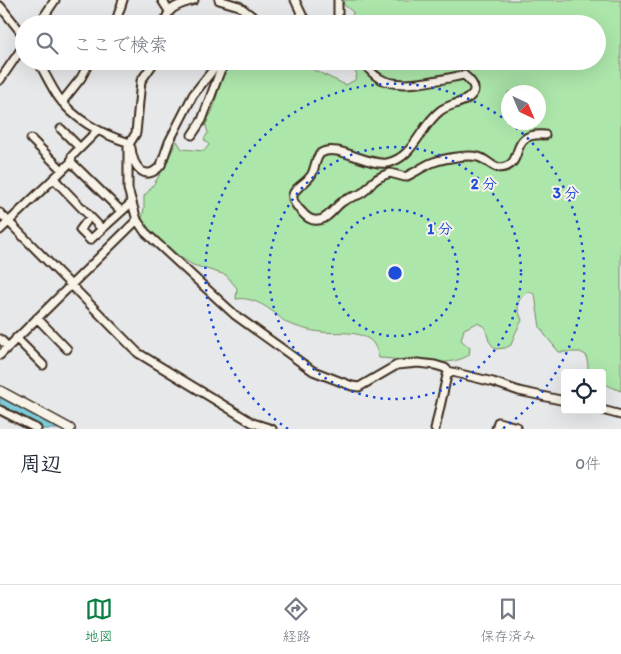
<!DOCTYPE html>
<html lang="ja">
<meta charset="utf-8">
<style>
:root{--surface:#fff;--page:#f6f6f7;--text:#1f2937;--muted:#747a83;--line:#e0e1e3;--accent:#0b8043}
body{margin:0;font-family:Itim,"Klee One",sans-serif;background:var(--page);color:var(--text)}
.controls{position:absolute;right:15px;bottom:15px;display:grid;overflow:hidden;border-radius:5px;box-shadow:0 5px 20px #0002}
.controls button{width:45px;height:45px;display:grid;place-items:center;padding:0;border:0;border-bottom:1px solid var(--line);background:var(--surface);color:var(--text);font:25px sans-serif}
.compass{position:absolute;left:501px;top:85px;width:45px;height:45px;border-radius:50%;background:var(--surface);box-shadow:0 5px 20px #0002;rotate:136deg}
.list{margin:0;padding:0;list-style:none}
h2{display:flex;justify-content:space-between;align-items:center;height:65px;margin:0;padding:0 20px;font-size:21px}
h2 small{font-size:16px;font-weight:400;color:var(--muted)}
.icon{flex:none;width:28px;height:28px;fill:none;stroke:currentColor;stroke-width:2;stroke-linecap:round;stroke-linejoin:round}
.map{position:relative;flex:none;width:621px;height:429px;overflow:hidden}
.search{position:absolute;background:var(--surface);box-shadow:0 5px 20px #0002;left:15px;right:15px;top:15px;height:55px;display:flex;align-items:center;gap:12px;box-sizing:border-box;padding:0 18px;border-radius:28px;color:var(--muted);font-size:19px}
.sheet{height:155px;background:var(--surface)}
nav{display:flex;justify-content:space-around;align-items:center;box-sizing:border-box;height:70px;border-top:1px solid var(--line);background:var(--surface);font-size:14px;color:var(--muted)}
nav a{display:grid;justify-items:center;gap:2px}
nav .on{color:var(--accent)}
.map>svg:first-child{display:block}
</style>
<div class="map">
<svg width="621" height="429" viewBox="0 0 621 429">
<rect width="100%" height="100%" fill="#e7e8e9"/>
<filter id="ink" filterUnits="userSpaceOnUse"><feTurbulence type="fractalNoise" baseFrequency=".02" numOctaves="2"/><feDisplacementMap in="SourceGraphic" scale="10" xChannelSelector="R" yChannelSelector="G"/><feConvolveMatrix kernelMatrix="1 2 1 2 8 2 1 2 1" color-interpolation-filters="sRGB"/></filter>
<g filter="url(#ink)">
<path fill="#ace6aa" stroke="#748864" fill-rule="evenodd" d="M345,0H621V391L602,383V373H587L588,365L586,355L580,352H559L545,335L540,327L535,295L529,291C515,301 516,305 522,320L515,334L511,345L505,348L495,349L489,341L485,327L477,323L464,329L461,340L470,348L469,355C449,369 403,359 379,358C377,350 375,342 367,338C353,330 336,334 321,332C310,331 297,327 287,323C282,320 277,314 272,311C261,303 249,297 236,299L237,288L226,275L193,265L180,257L150,233L142,219L144,208V196C159,181 167,160 177,141L182,149L204,151L209,145L204,139L208,133L205,122C208,118 212,114 213,109C221,88 216,69 242,61H300L303,65L346,85L355,80L357,75L350,61H597V24H351L353,12L343,4ZM508,92H538V122H508Z"/>
<path fill="#7ccada" stroke="#628a8f" d="M0,397L61,429H42L5,410L0,407Z"/>
<g fill="none" stroke-linecap="round" stroke-linejoin="round">
<defs>
<path id="minor" d="M162,0L169,11
M219,0L239,6L262,24
M295,0L302,15L308,24
M338,0V24
M0,6L24,36
M39,24L55,0
M115,24L123,0
M165,24C167,6 179,5 194,0
M38,61C45,73 51,87 59,98C76,121 104,135 130,143
M155,61L141,81L136,133L128,146V189L137,220L145,232L235,315L313,371L352,386L359,387L397,365L418,363L435,365L445,368L448,371L493,382L519,391L565,401
M310,61H321
M362,61C367,67 372,74 379,78C398,91 442,79 464,75C469,79 477,86 473,93C466,104 450,103 440,111C420,126 414,158 387,163C367,166 337,143 321,153C316,156 315,168 312,174C303,189 280,190 302,212C306,217 312,221 318,220C327,220 335,207 342,202C348,197 356,197 362,193C367,190 369,186 373,182C377,178 384,175 390,173L405,177C414,173 421,168 429,164C439,159 467,154 478,157C488,159 493,171 505,167C525,161 508,132 545,135
M0,80L24,45
M62,102L81,78L90,61
M61,129L80,148
M192,135L202,120L219,74L226,61
M31,139L62,170
M131,148C133,166 145,184 161,165L169,142L193,95L220,61
M71,162L121,211
M54,178L55,180L102,229
M0,213L138,353L253,423L272,429
M86,222L80,230L90,240L131,203
M0,230L71,162L72,156L98,130
M37,318L67,349
M16,338L43,365
M0,339L8,347
M0,355L137,220
M0,410L37,429
M602,410L621,415
M435,429L448,371
M496,429L498,422L517,427V429"/>
<path id="major" d="M0,391L70,429"/>
</defs>
<use href="#minor" stroke="#3b2a1e" stroke-width="11"/>
<use href="#major" stroke="#3b2a1e" stroke-width="12"/>
<use href="#minor" stroke="#f7f3e8" stroke-width="7"/>
<use href="#major" stroke="#f7f3e8" stroke-width="9"/>
</g>
</g>
<g fill="none" stroke="#1d4ed8" stroke-width="2.5" stroke-dasharray="2.5 5">
<circle cx="395" cy="273" r="63"/>
<circle cx="395" cy="273" r="126"/>
<path d="M288 429A189 189 0 1 1 507 121M510 123A189 189 0 0 1 502 429"/>
</g>
<circle cx="395" cy="273" r="8" fill="#1d4ed8" stroke="#f7f3e8" stroke-width="2.5"/>
<g font-size="15" text-anchor="middle" font-weight="bold" fill="#1d4ed8" stroke="#f7f3e8" stroke-width="4" stroke-linejoin="round" paint-order="stroke">
<text x="484" y="189">2 分</text>
<text x="566" y="198">3 分</text>
<text x="440" y="234">1 分</text>
</g>
</svg>
<div class="controls">
<button><svg class="icon" aria-label="locate" viewBox="0 0 24 24"><circle cx="12" cy="12" r="6"/><path d="M12 2v4M12 18v4M2 12h4M18 12h4"/></svg></button>
</div>
<svg class="compass" viewBox="-18 -18 36 36"><path d="M0-13l5 13h-10z" fill="#e53935"/><path d="M0 13l5-13h-10z" fill="#747a83"/></svg>
<div class="search"><svg class="icon" aria-label="search" viewBox="0 0 24 24"><circle cx="10" cy="10" r="6"/><path d="M15 15l6 6"/></svg>ここで検索</div>
</div>
<section class="sheet">
<h2>周辺<small>0件</small></h2>
<ul class="list">
</ul>
</section>
<nav>
<a class="on"><svg class="icon" aria-label="map" viewBox="0 0 24 24"><path d="M3 6l6-2 6 2 6-2v14l-6 2-6-2-6 2zM9 4v14M15 6v14"/></svg>地図</a>
<a><svg class="icon" aria-label="directions" viewBox="0 0 24 24"><path d="M12 3l9 9-9 9-9-9zM9 14v-3h6M13 9l2 2-2 2"/></svg>経路</a>
<a><svg class="icon" aria-label="saved" viewBox="0 0 24 24"><path d="M7 4h10v16l-5-4-5 4z"/></svg>保存済み</a>
</nav>
